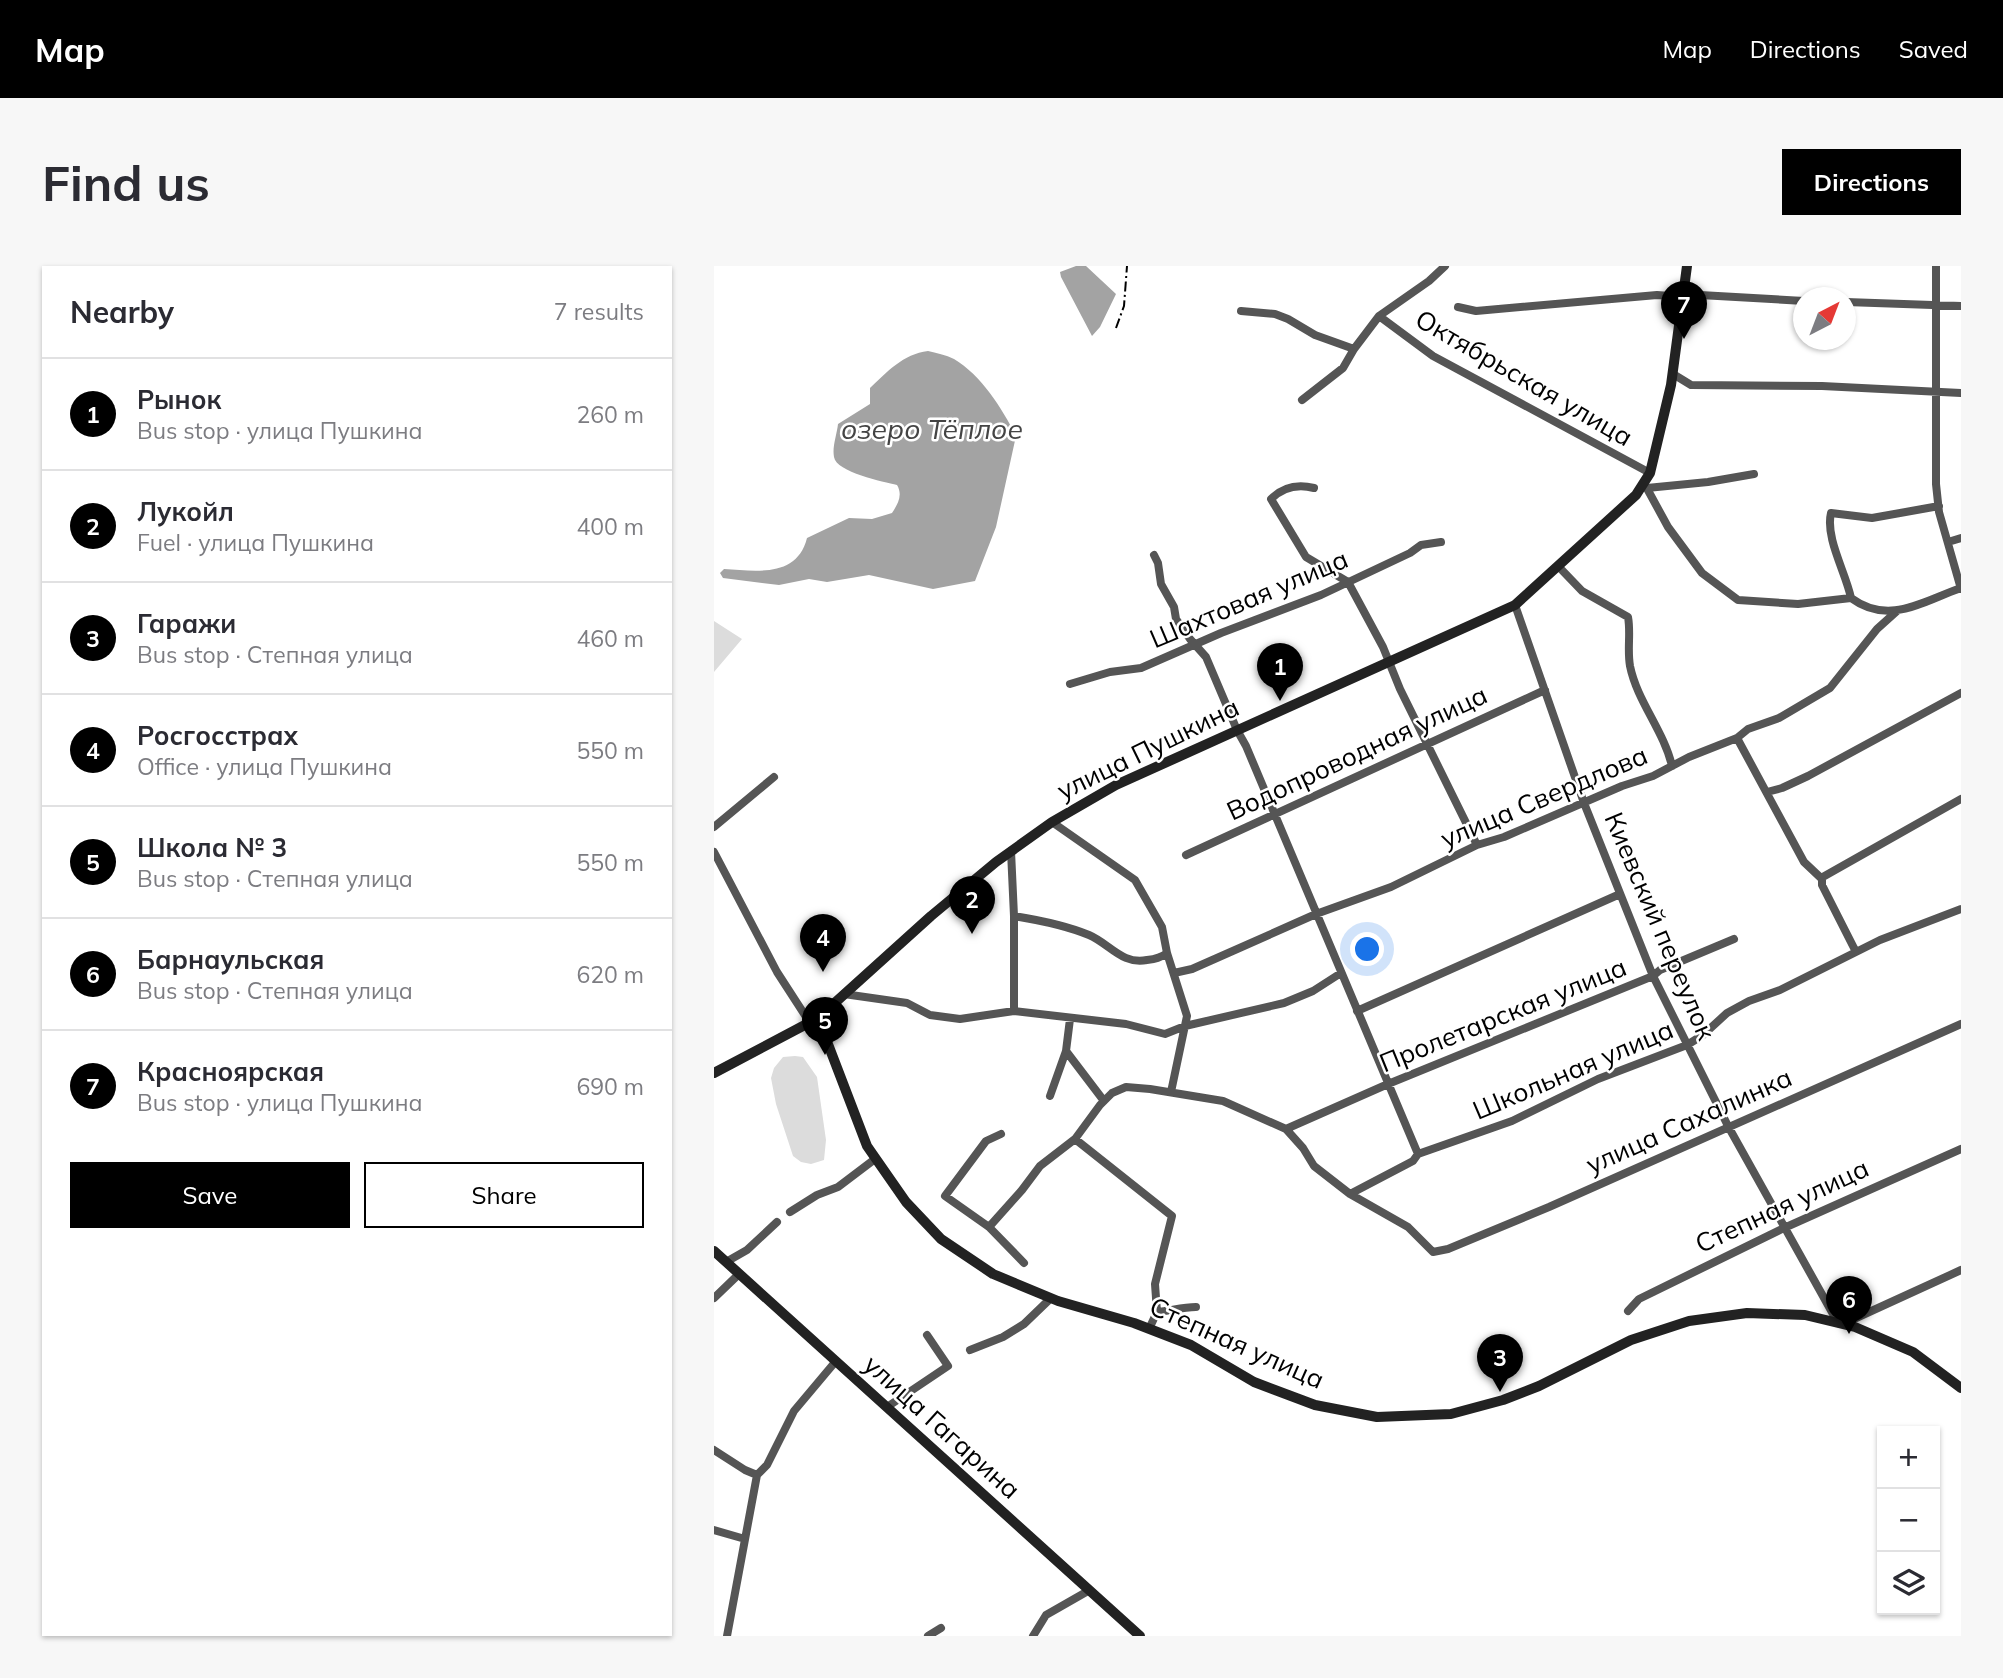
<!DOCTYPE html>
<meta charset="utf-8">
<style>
:root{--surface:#fff;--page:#f7f7f7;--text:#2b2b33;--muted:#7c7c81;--line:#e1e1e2;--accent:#000}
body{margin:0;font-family:Mulish,sans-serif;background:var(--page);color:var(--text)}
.controls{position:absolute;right:21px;bottom:21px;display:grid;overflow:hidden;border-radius:0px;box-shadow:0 2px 5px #0004}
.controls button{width:63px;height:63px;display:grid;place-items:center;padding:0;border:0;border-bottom:2px solid var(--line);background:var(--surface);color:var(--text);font:35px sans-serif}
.compass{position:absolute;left:1079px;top:21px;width:63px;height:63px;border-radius:50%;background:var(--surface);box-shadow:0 2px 5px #0004;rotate:42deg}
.you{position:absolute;left:654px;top:684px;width:24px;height:24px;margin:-18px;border:5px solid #fff;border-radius:50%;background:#1a73e8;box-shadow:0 0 0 10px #1a73e833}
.badge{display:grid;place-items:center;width:46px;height:46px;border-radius:50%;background:var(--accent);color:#fff;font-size:23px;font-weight:700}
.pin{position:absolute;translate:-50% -58px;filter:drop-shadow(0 2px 4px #0008)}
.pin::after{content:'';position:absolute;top:37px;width:24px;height:21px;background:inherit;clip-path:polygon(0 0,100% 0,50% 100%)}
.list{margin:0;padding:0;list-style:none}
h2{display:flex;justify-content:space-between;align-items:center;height:91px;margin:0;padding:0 28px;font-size:30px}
h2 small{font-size:23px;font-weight:400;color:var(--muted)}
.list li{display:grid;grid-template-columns:46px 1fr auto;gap:21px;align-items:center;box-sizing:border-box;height:112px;padding:0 28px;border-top:2px solid var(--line)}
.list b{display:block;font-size:26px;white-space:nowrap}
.list p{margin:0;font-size:23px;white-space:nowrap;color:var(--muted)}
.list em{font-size:23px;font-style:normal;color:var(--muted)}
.actions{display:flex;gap:14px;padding:21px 28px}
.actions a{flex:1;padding:16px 0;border:2px solid var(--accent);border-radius:0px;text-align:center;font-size:24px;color:var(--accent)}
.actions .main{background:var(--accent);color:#fff}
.icon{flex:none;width:38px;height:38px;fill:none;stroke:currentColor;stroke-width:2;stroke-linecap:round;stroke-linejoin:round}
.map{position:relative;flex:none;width:1247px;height:1370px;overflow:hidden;border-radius:0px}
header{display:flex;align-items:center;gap:42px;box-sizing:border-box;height:98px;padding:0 35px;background:var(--accent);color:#fff}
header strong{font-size:33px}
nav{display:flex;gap:38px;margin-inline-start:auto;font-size:24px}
.intro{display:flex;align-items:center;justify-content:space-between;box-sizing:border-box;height:168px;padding:0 42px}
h1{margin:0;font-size:49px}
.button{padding:18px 32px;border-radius:0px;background:var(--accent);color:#fff;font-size:24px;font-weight:700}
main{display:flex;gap:42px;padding:0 42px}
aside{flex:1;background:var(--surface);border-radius:0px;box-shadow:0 2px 5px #0004}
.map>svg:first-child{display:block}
</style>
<header>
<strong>Map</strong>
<nav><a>Map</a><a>Directions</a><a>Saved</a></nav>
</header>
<div class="intro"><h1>Find us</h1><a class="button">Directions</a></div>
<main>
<aside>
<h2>Nearby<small>7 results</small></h2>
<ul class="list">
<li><span class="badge">1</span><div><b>Рынок</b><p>Bus stop · улица Пушкина</p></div><em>260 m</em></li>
<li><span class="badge">2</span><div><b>Лукойл</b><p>Fuel · улица Пушкина</p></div><em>400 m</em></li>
<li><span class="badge">3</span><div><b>Гаражи</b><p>Bus stop · Степная улица</p></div><em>460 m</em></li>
<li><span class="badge">4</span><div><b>Росгосстрах</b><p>Office · улица Пушкина</p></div><em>550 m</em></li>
<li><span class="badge">5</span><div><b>Школа № 3</b><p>Bus stop · Степная улица</p></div><em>550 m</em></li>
<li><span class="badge">6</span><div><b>Барнаульская</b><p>Bus stop · Степная улица</p></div><em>620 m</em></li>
<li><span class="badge">7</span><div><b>Красноярская</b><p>Bus stop · улица Пушкина</p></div><em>690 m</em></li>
</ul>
<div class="actions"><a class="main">Save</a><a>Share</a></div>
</aside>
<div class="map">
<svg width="1247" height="1370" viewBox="0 0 1247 1370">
<rect width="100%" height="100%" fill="#fff"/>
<path fill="#dcdcdc" d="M0,355L28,373L0,406Z
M81,790L89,791L103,811L112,874L110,894L97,898L87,896L79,890L62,838L57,812L60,802L69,791Z"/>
<path fill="#a3a3a3" d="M362,0H372L402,28L386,61L378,70L347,11L346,6Z
M214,85C222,87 232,89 240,93C267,109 288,142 302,170L282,261L261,315L219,323L155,309L113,316L95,313L65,319L9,312L6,307L10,303C42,305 83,312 93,272L135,252L158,253L178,247C184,238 189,229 183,219C170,216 122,206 120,191C118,181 123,168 124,158L156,138V122C173,106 189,88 214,85Z"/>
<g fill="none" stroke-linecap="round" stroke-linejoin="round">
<path stroke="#555" stroke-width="8" d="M1222,0V218L1225,246L1247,323
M1132,36L1247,40
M744,41L762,45L943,29L969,31L986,29L1090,35
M527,45L561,48L574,53L601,69L640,83
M665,50L719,90L936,207
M959,108L977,119L1108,120L1247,127
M588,134L629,102L640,83L665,50L715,15L731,0
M930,217L954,261L988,307L1024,334L1084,338L1137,332
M600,222C584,218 569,221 557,233L592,291L634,316L669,381L686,423L763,579
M933,222L994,216L1040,208
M1225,240L1158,252L1117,247C1111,272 1132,307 1137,332C1175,360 1209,335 1247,322
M1234,276L1247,272
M440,289L444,297L447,318L460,341L462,353L476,373L492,391L523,464L532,480L704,888
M844,300L868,325L914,351C917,367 913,383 916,400C923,435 950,465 958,500
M801,339L870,537L939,710L1014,860L1124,1057
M356,418L396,406L427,402L507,367L607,329L696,287L707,279L727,276
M1023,472L1090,596L1108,613V619L1142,686
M1053,526L1068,522L1094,510L1247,427
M338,556L421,614L448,661L453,687L473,750L457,826
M0,561L60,511
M297,585L300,650V745
M0,586L63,706L96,757
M472,589L831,424
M1107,612L1247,533
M300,650C325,654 351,659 375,669C396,678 408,699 433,694C441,693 447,692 453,687
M460,707L478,703L602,648L677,621L763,579L790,571L908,520L939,510L975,491L1023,472L1034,463L1065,452L1116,422L1163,363L1183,345
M130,728L193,737L216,749L246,753L300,745L412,758L451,768L471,760L570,737L599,725L627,707
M643,745L906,628
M356,753L352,785L390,835
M336,830L352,785
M572,863L674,818L939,710L946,704L1020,673
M361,873L458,950L441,1018L443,1046L435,1063
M636,928L699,895L704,888L798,855L884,813L973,779L989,769L1013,747L1035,735L1066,724L1166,674L1247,643
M76,946L103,929L124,921L161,893
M275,961L231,930L272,875L287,868
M12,996L33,984L63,956
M310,997L275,961L308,924L326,900L361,873L386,839L398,827L412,821L436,823L509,835L572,863L589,882L600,900L636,928L694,961L719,986L734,983L835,941L1247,758
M0,1032L25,1008
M914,1045L925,1033L1070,962L1247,883
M443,1046C456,1045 468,1041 482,1041
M1129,1058L1247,1004
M256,1084L289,1071L310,1058L337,1032
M173,1141L234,1100L213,1069
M0,1184L31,1204L43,1209
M0,1264L31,1273
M13,1370L43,1209L53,1199L80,1145L122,1095
M214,1370L227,1362
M319,1370L332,1349L374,1325"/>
<path stroke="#222" stroke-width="10" d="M104,752L153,880L192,936L227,973L279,1008L344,1035L420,1057L477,1079L540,1116L601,1139L663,1151L737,1148L789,1134L825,1120L917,1074L975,1055L1033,1047L1091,1049L1141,1061L1199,1086L1247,1122
M0,807L104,752L217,650L282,596L338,556L402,519L801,339L922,229L936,207L957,119L973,0
M0,985L426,1370"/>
<path stroke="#000" stroke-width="2" stroke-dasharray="10 3.5 2 3.5" stroke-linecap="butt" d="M402,62L410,40L413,0"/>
</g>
<g text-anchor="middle" stroke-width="5" stroke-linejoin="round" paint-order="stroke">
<g font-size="26" fill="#000" stroke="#fff">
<text transform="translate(810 112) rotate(30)" y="9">Октябрьская улица</text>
<text transform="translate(535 333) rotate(-23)" y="9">Шахтовая улица</text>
<text transform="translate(434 483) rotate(-26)" y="9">улица Пушкина</text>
<text transform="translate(643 487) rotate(-25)" y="9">Водопроводная улица</text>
<text transform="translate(830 531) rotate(-23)" y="9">улица Свердлова</text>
<text transform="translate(946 660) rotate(67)" y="9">Киевский переулок</text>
<text transform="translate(789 749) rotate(-22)" y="9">Пролетарская улица</text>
<text transform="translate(859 804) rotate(-23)" y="9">Школьная улица</text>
<text transform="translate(975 855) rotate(-24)" y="9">улица Сахалинка</text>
<text transform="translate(1068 940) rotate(-25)" y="9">Степная улица</text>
<text transform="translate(523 1077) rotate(24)" y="9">Степная улица</text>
<text transform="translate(228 1161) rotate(42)" y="9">улица Гагарина</text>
</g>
<g font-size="28" font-style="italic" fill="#444" stroke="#fff">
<text x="218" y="173">озеро Тёплое</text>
</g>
</g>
</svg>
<div class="controls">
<button>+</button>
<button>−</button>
<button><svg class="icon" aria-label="layers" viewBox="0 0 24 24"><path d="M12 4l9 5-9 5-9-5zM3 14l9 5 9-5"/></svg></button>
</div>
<svg class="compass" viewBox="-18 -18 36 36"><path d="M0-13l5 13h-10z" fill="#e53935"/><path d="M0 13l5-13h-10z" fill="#7c7c81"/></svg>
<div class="you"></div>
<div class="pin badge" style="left:566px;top:435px">1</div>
<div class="pin badge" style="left:258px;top:668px">2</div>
<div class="pin badge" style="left:786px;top:1126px">3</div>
<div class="pin badge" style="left:109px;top:706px">4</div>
<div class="pin badge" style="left:111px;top:789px">5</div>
<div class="pin badge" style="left:1135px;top:1068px">6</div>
<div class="pin badge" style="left:970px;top:73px">7</div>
</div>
</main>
